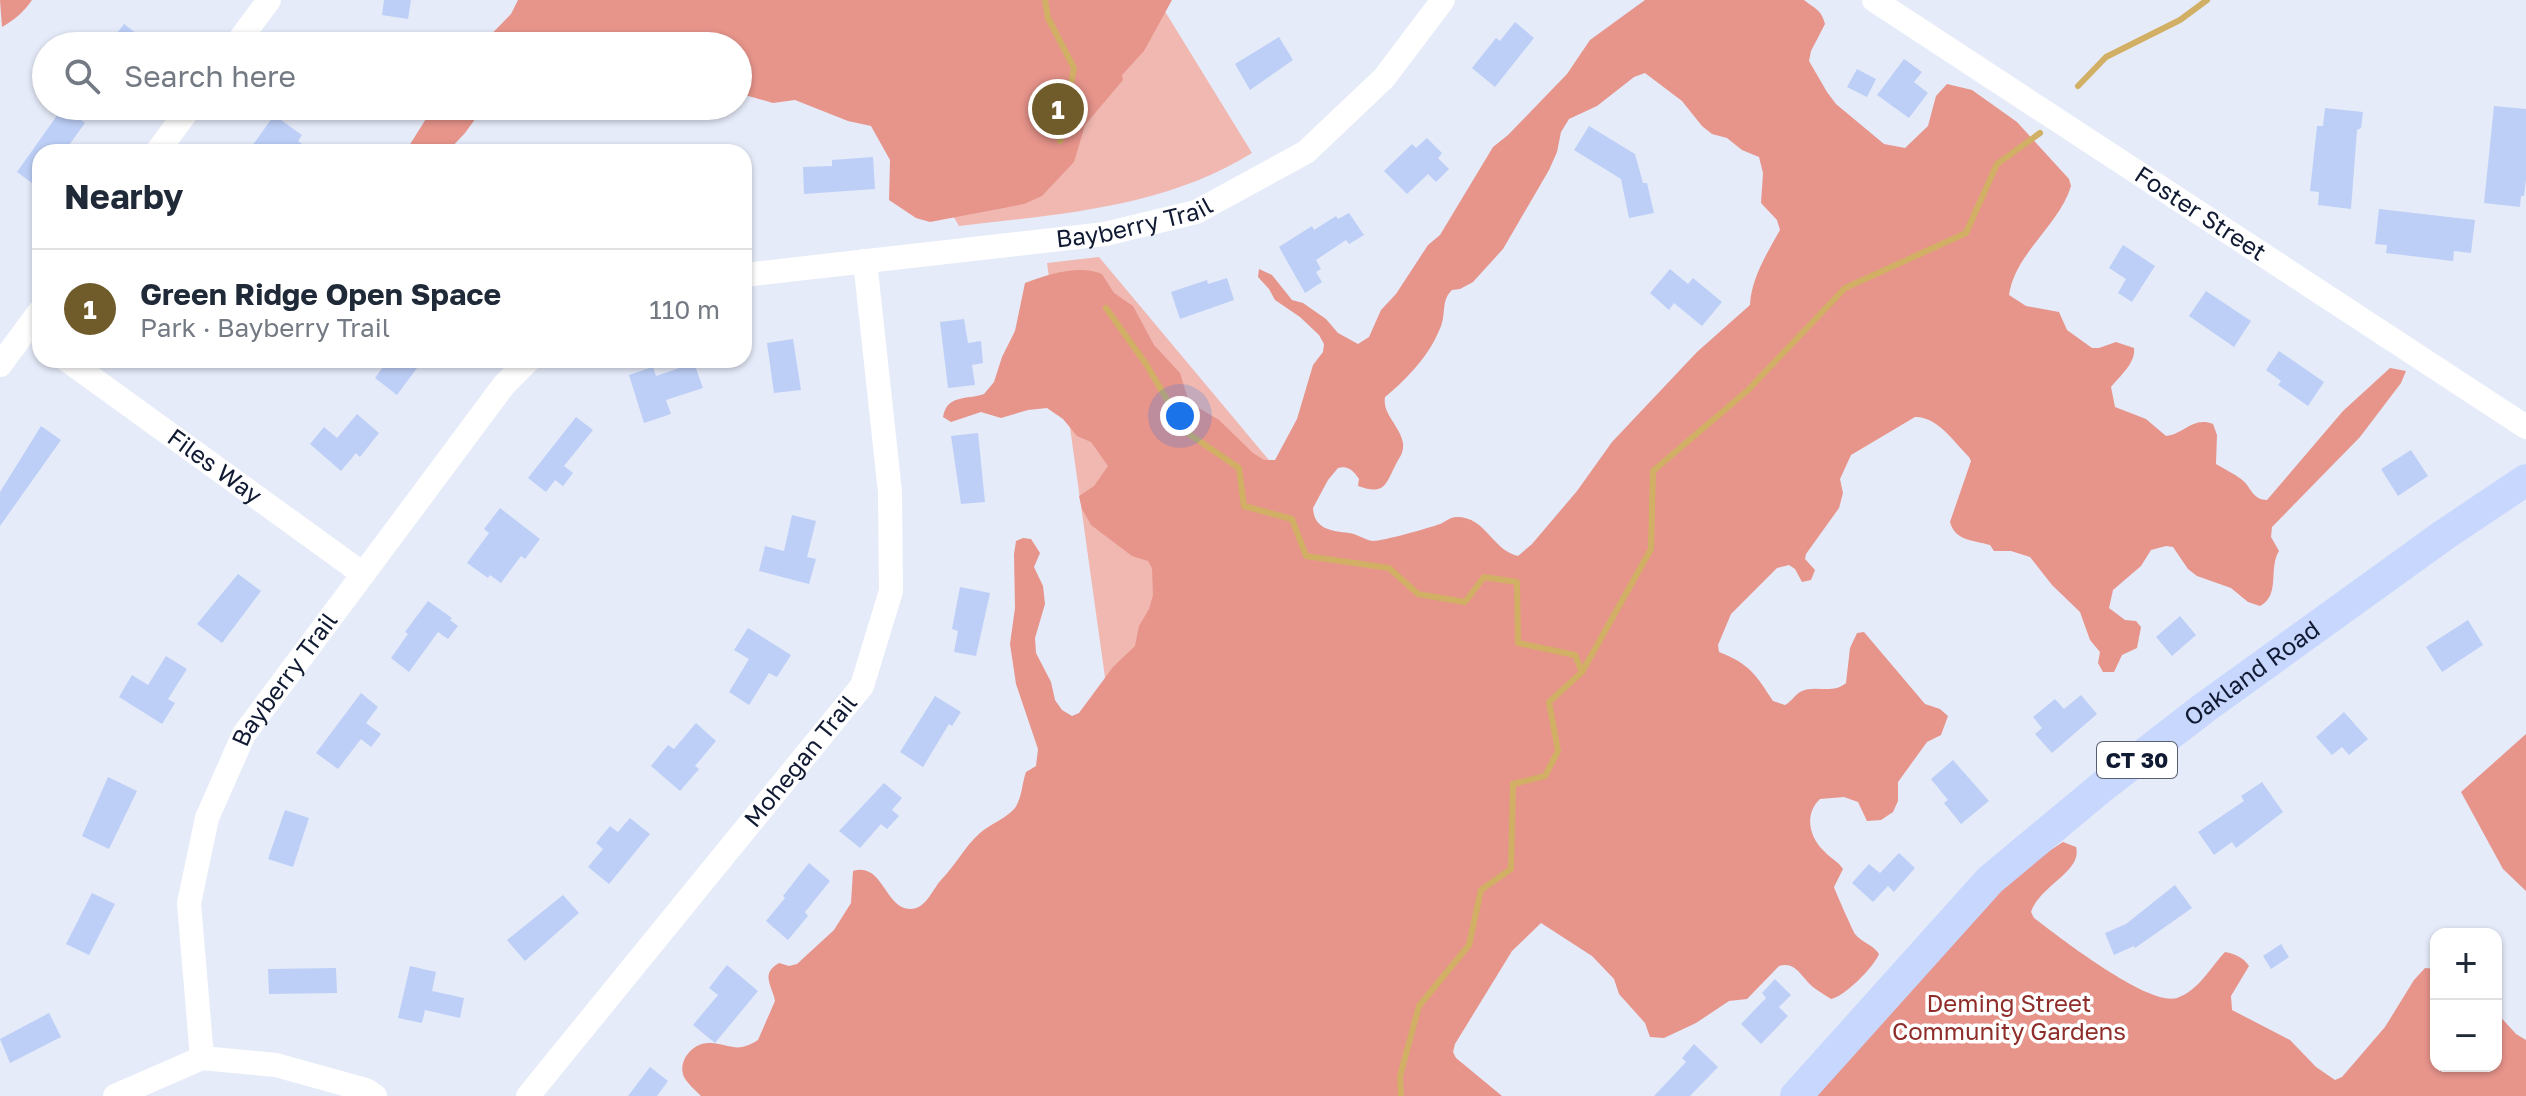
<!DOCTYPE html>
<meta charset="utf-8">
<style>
:root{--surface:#fff;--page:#f2f2f3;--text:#1f2937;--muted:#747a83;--line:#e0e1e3;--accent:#705c2b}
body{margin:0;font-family:"Golos Text",sans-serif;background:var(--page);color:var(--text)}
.controls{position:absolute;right:24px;bottom:24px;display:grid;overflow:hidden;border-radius:16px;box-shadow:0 2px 6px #0004}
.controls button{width:72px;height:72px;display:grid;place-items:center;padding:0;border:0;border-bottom:2px solid var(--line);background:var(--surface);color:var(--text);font:40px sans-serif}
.you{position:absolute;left:1180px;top:416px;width:28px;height:28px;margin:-20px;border:6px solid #fff;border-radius:50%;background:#1a73e8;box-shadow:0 0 0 12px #1a73e833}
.badge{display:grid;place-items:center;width:52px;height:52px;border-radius:50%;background:var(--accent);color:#fff;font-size:26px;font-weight:700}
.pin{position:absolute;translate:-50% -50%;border:4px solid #fff;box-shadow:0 2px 8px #0006}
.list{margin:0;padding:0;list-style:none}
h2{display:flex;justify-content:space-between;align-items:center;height:104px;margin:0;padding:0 32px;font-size:34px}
h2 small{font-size:26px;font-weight:400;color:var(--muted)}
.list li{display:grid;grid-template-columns:52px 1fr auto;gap:24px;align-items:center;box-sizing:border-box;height:120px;padding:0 32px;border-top:2px solid var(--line)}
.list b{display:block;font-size:30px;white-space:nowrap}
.list p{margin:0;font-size:26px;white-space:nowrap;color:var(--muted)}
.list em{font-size:26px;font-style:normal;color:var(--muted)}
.icon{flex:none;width:44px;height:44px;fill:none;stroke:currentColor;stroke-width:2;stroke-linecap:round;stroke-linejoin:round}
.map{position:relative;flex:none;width:2526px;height:1096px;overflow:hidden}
.search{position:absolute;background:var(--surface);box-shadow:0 2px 6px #0004;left:32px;top:32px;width:720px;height:88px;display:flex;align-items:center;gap:20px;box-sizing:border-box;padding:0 28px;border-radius:44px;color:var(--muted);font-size:30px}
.panel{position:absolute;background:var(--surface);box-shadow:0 2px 6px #0004;left:32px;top:144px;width:720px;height:224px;border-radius:24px}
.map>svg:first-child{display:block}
</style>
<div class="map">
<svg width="2526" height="1096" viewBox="0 0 2526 1096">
<rect width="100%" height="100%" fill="#e5ebf9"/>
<path fill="#f0b8b1" d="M1158,0L1252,153C1163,208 1060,214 959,226L852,43L738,46H500Z
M1099,257L1284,478L1110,713L1047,263Z"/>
<path fill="#e7948b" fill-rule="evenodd" d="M0,0H32C25,11 13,21 2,27Z
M518,0H1172L1144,51L1122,75L1123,80L1085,125L1074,162L1042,196L1024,204L930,222L916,218L889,200L890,160L871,126L848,121L795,100L773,103L738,93V46H480L511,14Z
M1645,0H1804C1815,9 1821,9 1825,24L1811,51L1809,61L1827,92L1836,104L1884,144L1905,148L1928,126L1936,96L1947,84L1972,90L2017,122L2069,179L2071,186C2059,226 2015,253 2009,295L2026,306L2059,312L2067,330L2092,348H2099L2116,342L2134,348C2136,363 2120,376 2111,387L2115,407L2146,419L2166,436C2184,434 2193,416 2213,424L2217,435L2216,464C2224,469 2233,473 2241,479C2252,487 2251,499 2267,500L2343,411L2390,368L2406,371L2401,383L2360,437L2272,527L2271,537L2279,551C2268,568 2281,595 2260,606L2248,602L2231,588L2197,576L2188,569L2173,547L2166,546L2151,550L2141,566L2113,590L2109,608L2125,620L2136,621L2141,627L2137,648L2122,655L2114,672H2103L2098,663L2100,652L2090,640L2080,612L2052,585L2030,557L2011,551H1994L1990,545C1973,540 1955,541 1950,522L1971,461L1969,457C1955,443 1937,416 1915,417L1851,455L1840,479L1843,493L1839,508L1806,554L1805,559L1815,570L1811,580L1802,582L1795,569L1789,565L1777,568L1731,614L1718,645L1719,652C1750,664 1756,675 1773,701L1785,705C1791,702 1794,696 1800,692C1815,684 1832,695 1846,683L1850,648L1857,633L1864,632L1925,704L1940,709L1948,716L1941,735L1927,742L1898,782V801L1893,812L1881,820L1867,821L1858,802L1844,797L1820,799C1804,814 1809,837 1824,851C1830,858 1838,861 1843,869L1834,887C1835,891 1853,931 1855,934C1862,943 1873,944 1879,954C1874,967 1844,997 1831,999C1825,995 1818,991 1813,987C1801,977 1796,961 1779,966L1747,999L1729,1001L1696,1023L1664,1038L1650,1037L1645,1023L1619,994L1614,979L1592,956L1541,923L1512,951L1455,1044L1453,1052L1456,1058L1502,1096H701C696,1091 687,1083 684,1077C677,1061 693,1042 710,1043C732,1044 736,1054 758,1040L775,1001C772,985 760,974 779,963L789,966L797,964L834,930L851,903L853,871C883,862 885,909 910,909C926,909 932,890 941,880C955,866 965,846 980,833C990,824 1007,818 1015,808C1022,798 1022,783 1026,772L1036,766L1038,749L1016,684L1010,644L1015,608L1014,554L1016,541L1023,538L1031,539L1040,553L1034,567L1043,586L1045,604L1035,638L1036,653L1051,682L1055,700L1062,710L1072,716L1079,713L1113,667L1135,646L1139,626L1149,609L1153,595L1152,568L1148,561L1132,556L1091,525L1082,509L1079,496L1094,486L1108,466L1091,442L1077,436L1063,419L1047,408L1028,410L1001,418L981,412L951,422L943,417C947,394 967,400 984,394L994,382L1002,357L1015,331L1025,283C1047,275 1079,264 1102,274L1114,293L1133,306L1154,345L1180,373L1189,402L1219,420L1253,453L1264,460H1275L1297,419L1313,365L1323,352L1324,344L1319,335L1300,317L1275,300L1269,289L1258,277L1259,269L1272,275L1292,300L1303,303L1326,319L1338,333L1358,344L1369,337L1381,310L1396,294L1428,245L1440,235L1493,147L1508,135L1567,74L1590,40ZM1645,73L1682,101L1702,126L1712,134L1727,138L1742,150L1759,157L1763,173L1761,203L1777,220L1780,230C1767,253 1751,279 1750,305L1697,352L1612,442L1577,491L1532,544L1518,556C1492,550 1486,517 1457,517C1450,517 1445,522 1440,524C1429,528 1383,541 1373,541C1365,540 1357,534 1349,533C1331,531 1314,529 1313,508L1328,480L1338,468C1348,465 1354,471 1359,479L1358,486C1384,495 1385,486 1395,466C1399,457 1404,454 1403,443C1400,426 1382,414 1385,397C1408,378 1430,355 1441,326C1446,314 1441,300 1452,290L1460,289L1473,282L1503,249L1549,170L1557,152L1561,132L1569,119L1597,106L1634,77Z
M434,106H489L481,111L465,133L447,152H400L409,146Z
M2526,734V891L2503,869L2461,792Z
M2063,842L2076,847C2083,871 2039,886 2031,912L2034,918C2059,937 2149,1007 2177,998C2199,990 2210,968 2225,952C2235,954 2243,957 2249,966L2231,996L2232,1010L2290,1040L2316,1067L2335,1080L2342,1077L2385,1027L2414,980L2425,968L2436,969V1066H2496V1012L2516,1034L2526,1040V1096H1817L1991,889Z"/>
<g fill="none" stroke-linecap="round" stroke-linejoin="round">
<path stroke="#d1b065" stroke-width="6" d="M1045,0L1048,18L1074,68L1060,141
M2078,86L2106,57L2180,20L2207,0
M1106,308L1146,364L1186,432L1239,468L1244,506L1292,519L1306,556L1389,568L1418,594L1465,602L1484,577L1517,582L1518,643L1575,655L1582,672L1549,702L1558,751L1545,776L1513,784L1511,869L1481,890L1469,945L1419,1006L1400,1076L1401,1096
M1582,672L1651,549L1653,471L1748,390L1845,288L1966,233L1997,164L2040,133"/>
</g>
<path fill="#bdcff7" d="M384,0H411L408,19L382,15Z
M1515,22L1534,38L1495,87L1472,68L1496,38L1500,41Z
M124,24L153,46H107Z
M1279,37L1293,60L1250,90L1235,64Z
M1904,59L1922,72L1914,82L1928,93L1909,118L1877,95Z
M1857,69L1876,79L1867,97L1847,87Z
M2494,106L2526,109V179L2524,196H2521L2520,207L2484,203Z
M63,107L85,123L64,152H40V189L17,172Z
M2325,108L2363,112L2361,128L2357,130L2351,209L2318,205L2319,192L2310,191L2317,126H2323Z
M274,115L302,135L298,141L313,152H248Z
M1589,126L1635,154L1643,183H1647L1654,213L1629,218L1621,179L1574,150Z
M1427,138L1442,153L1438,158L1449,169L1436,182L1428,174L1407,194L1384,171L1412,144L1416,148Z
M873,157L875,189L804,194L803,167L832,166V160Z
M2379,209L2475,220L2471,253L2454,251L2453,261L2386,253L2387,245L2375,244Z
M1349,213L1364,235L1349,244L1346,240L1316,260L1321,269L1316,272L1322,282L1305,293L1279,247L1312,226L1314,230L1336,216L1338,219Z
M2123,245L2155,266L2132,302L2118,293L2126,279L2109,268Z
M1670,269L1688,284L1693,278L1722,302L1702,326L1674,303L1669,310L1650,293Z
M1227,278L1234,300L1180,319L1171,292L1207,280L1208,284Z
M2206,291L2251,321L2234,347L2189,316Z
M964,319L968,343L981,341L983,363L972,365L975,385L948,388L940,322Z
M793,339L801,390L774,393L767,343Z
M2279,351L2324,382L2308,406L2278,385L2281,381L2266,370Z
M388,360H423L397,395L375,378Z
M694,363L703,388L666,400L671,414L644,423L629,375L653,367L656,376Z
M357,414L379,433L360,457L356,453L341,471L310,444L324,427L337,438Z
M576,417L593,430L564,466L573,473L563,486L555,480L546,492L528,478Z
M41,426L61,440L0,526V492Z
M978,433L985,502L961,504L951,436Z
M2411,450L2428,476L2398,496L2381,469Z
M500,508L540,539L525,559L521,556L501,583L490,575L488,578L467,563L489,533L484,529Z
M792,515L816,521L807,557L816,559L809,584L759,571L765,546L784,551Z
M238,574L261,591L222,643L197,624Z
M960,587L990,593L976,656L954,652L958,631L952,629Z
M428,601L452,618L450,620L458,626L448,639L438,632L409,672L391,658L408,634L405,632Z
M2180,616L2196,635L2172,656L2156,637Z
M2468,620L2483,645L2442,672L2426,647Z
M748,628L791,655L777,677L769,673L749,705L729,692L749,659L734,650Z
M166,656L187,669L168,699L175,703L162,724L119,697L132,675L148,685Z
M361,693L378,707L366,723L381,734L371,747L361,739L338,769L316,753Z
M2081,695L2097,714L2052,753L2035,734L2042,728L2033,717L2055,699L2064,709Z
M935,696L961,712L952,726L949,724L923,767L900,752Z
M2344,712L2368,739L2349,755L2342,747L2332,755L2316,737Z
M696,723L716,741L695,766L699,769L680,791L651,766L668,745L674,749Z
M1953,760L1989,801L1961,824L1944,803L1948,800L1931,779Z
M108,777L137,791L109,849L82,836Z
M2262,782L2283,812L2236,848L2232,842L2214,855L2198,832L2244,801L2241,796Z
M884,783L902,798L892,810L899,816L887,829L881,824L860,848L839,831Z
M285,810L309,818L293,867L268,859Z
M630,818L650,834L609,884L588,867L603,849L596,843L610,826L618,832Z
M1899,853L1915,868L1894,892L1888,886L1873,902L1852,883L1869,864L1880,873Z
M809,863L830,881L805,912L808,916L788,940L766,921L785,898L783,896Z
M2175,885L2192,908L2135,948L2134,946L2114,955L2105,933L2126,924Z
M92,893L115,904L89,955L66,944Z
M563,895L579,913L525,961L507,940Z
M2281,944L2289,957L2271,969L2263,956Z
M727,965L758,991L715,1043L693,1025L718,995L709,988Z
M410,966L436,972L432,991L464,998L460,1018L425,1010L422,1023L398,1018Z
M336,968L337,993L269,994L268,969Z
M1775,979L1791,995L1779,1007L1788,1016L1761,1044L1741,1024L1766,998L1762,993Z
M49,1013L61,1037L10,1063L0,1039Z
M1694,1044L1718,1067L1690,1096H1654L1686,1062L1682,1058Z
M650,1067L668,1081L657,1096H628Z"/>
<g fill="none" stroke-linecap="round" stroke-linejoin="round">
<g stroke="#fff" stroke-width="24">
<path id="s1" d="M1874,0L2526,427"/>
<path d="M235,46L269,0"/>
<path d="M157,152L191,106"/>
<path id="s2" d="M744,275L1105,234L1196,212L1306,152L1384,78L1443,0"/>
<path id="s3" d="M67,360L363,574"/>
<path d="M0,365L40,311"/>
<path id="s4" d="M202,1058L189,903L207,818L244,734L504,385L529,360"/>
<path d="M115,1096L202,1058L276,1065L366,1090L375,1096"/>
<path id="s5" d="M528,1096L862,686L891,591L890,492L865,261"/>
</g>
<path stroke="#c8d7fd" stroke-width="32" id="s6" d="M1796,1096L1990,880L2103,786L2204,708L2444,535L2526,480"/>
</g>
<g text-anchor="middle" stroke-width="7" stroke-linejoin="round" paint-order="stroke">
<rect fill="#fff" stroke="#585f70" stroke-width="2" x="2097" y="742" width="80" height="36" rx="6"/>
<g font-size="22" font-weight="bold" fill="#111a33">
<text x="2137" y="768">CT 30</text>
</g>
<g font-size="24" fill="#111a33" stroke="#fff">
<text dy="8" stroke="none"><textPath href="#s1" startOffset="390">Foster Street</textPath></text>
<text dy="8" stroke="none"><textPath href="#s2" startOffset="394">Bayberry Trail</textPath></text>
<text dy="8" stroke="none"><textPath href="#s3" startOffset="182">Files Way</textPath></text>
<text dy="8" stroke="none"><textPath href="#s6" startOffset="624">Oakland Road</textPath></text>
<text dy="8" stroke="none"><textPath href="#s4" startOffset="402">Bayberry Trail</textPath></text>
<text dy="8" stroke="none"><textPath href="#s5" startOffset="432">Mohegan Trail</textPath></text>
</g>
<g font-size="24" fill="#8e2d29" stroke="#fff">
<text x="2009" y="1012">Deming Street<tspan x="2009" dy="28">Community Gardens</tspan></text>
</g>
</g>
</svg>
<div class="controls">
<button>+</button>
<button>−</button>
</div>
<div class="you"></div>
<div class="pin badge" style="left:1058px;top:109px">1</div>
<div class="search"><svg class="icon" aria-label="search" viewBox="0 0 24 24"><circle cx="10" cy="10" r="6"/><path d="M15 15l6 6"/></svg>Search here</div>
<section class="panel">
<h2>Nearby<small></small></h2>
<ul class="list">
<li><span class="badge">1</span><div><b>Green Ridge Open Space</b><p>Park · Bayberry Trail</p></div><em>110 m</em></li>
</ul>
</section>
</div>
